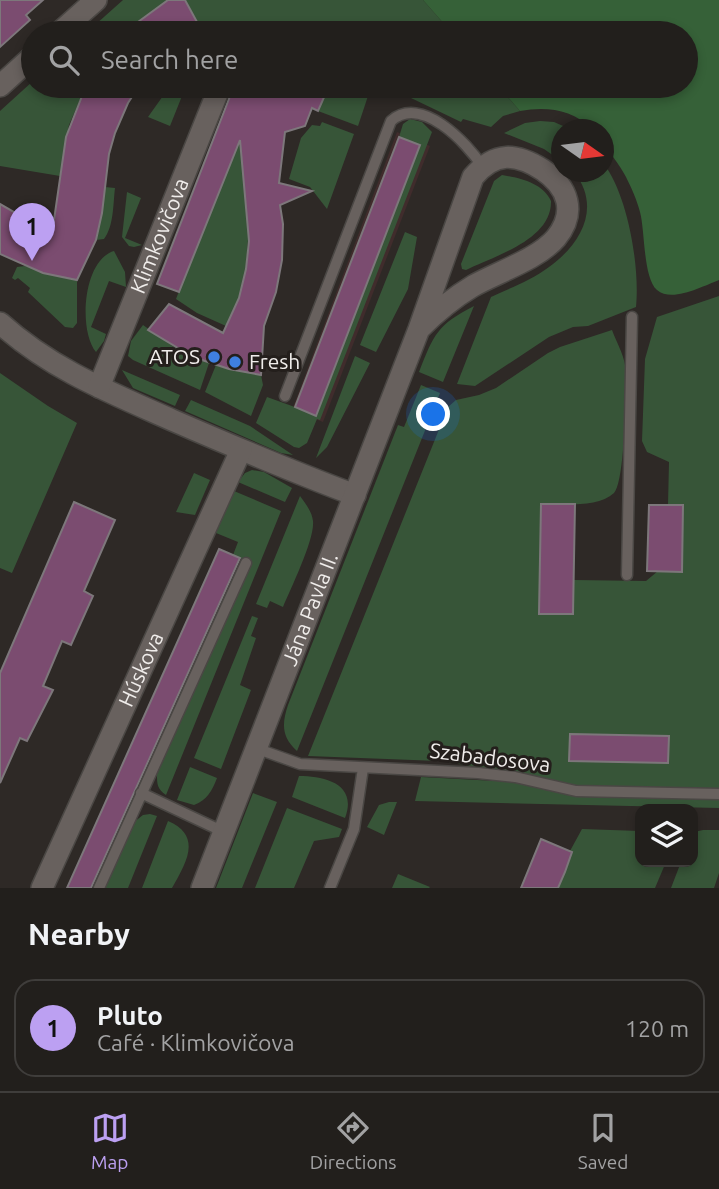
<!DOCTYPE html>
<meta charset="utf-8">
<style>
:root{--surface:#221f1c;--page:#2e2c29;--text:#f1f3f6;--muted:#a2a2a3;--line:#3f3d3b;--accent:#bca0f2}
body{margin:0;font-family:Ubuntu,sans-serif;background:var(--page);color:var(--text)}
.controls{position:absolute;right:21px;bottom:21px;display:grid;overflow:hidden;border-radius:14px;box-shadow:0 4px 10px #0003}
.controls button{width:63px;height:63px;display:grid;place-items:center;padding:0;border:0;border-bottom:2px solid var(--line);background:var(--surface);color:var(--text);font:35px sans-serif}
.compass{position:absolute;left:551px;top:119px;width:63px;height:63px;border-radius:50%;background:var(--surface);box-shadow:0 4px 10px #0003;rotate:104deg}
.you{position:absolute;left:434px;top:415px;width:24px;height:24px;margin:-18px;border:5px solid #fff;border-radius:50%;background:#1a73e8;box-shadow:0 0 0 10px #1a73e833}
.badge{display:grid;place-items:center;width:46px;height:46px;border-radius:50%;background:var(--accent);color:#111;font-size:23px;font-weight:700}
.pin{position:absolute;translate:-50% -58px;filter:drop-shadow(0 2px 4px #0008)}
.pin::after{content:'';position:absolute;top:37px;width:24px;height:21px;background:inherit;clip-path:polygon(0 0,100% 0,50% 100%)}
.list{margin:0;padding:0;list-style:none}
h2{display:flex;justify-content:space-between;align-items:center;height:91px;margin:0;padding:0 28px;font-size:30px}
h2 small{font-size:23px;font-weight:400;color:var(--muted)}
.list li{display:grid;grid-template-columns:46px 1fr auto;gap:21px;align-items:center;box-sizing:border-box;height:98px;margin:0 14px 14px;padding:0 14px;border:2px solid var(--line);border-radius:21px}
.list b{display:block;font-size:26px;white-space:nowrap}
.list p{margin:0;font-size:23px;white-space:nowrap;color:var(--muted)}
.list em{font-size:23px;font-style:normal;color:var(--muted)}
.icon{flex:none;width:38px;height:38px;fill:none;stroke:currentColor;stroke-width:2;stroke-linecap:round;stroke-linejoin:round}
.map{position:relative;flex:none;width:719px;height:888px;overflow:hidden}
.search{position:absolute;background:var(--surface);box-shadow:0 4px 10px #0003;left:21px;right:21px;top:21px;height:77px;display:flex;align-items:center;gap:18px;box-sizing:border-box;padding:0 24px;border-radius:38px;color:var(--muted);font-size:26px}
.sheet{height:203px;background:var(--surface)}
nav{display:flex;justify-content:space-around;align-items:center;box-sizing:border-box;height:98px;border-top:2px solid var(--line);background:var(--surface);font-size:19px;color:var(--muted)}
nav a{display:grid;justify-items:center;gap:4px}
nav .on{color:var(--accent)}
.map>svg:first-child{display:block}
</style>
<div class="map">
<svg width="719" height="888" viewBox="0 0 719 888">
<rect width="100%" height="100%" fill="#2e2926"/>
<path fill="#402c2c" d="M397,132L430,146L323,422L292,410Z"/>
<path fill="#375538" d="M123,0H168L125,33H86Z
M185,0H423L452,33H251L229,25L226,33H202Z
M33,81V86H86L69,125L60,176L0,166V111Z
M170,86H186L170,126L148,117Z
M259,86H267L257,110L246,269L239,298L226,326L197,313L176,299Z
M333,86H352L369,93L358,126L318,111L329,87L332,88Z
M386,86H498L520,111L503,116L491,127L463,119L461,122Z
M410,119L422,122L432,132L320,420L317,419L307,443L299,448L294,447L256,423L267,397L317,415L420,146L399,137L403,124Z
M540,121L554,122L570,129L562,130L561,161L544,149L504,133L525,123Z
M322,122L354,134L327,209L310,187L289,179L301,138L312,125L320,126Z
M604,164C628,196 640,267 636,307L588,326L573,327L549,337L475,386L457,384L491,297C510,288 532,280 549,267C581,244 602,207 574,172H604Z
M502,175C520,178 543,183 551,201C552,240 494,256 466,270L462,269L461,264L494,181Z
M105,187L115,188C113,204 114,226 104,239L96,240Z
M127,192L141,198L125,238L142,245L134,247L129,246L122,237Z
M405,232L417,237L408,289L376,352L360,345Z
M114,251L125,272L126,287L109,281L91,327L106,334L104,341L96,352C78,330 83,260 114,251Z
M25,266L77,280V323L73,328L65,327L28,292L30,288L18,278L15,280L12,278L17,267Z
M719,296V789L569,785L511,772L439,761L308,756L448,407L456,400L479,395L496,388L548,353L560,347L612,330C616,341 623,353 625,365C627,384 625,482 614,493C598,508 562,504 541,504L539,613L573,614L574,580L646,581L658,571L682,572L683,505H668L669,462L647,452L642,441L645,359L657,317Z
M474,306L443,382L419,372C434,334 437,325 474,306Z
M143,325L178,350L209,363L200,390L133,360L128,356L131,341Z
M355,356L370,363L327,447L316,458Z
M216,365L261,375L263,385L251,416L205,392Z
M122,370L180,395L175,406L133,388Z
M0,373L48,406L77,423L12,573L0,568Z
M421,385L440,393L297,751C281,737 282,723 288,705L398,425L404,427Z
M191,400L250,426L293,455L281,453L185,411Z
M252,470L264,472L292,488L285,502L238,482L245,473Z
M194,473L210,480L195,515L176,512Z
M234,491L281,511L166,795C157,789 157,784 157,774L251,564L233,555L238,542L216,533Z
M300,496C306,504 312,512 313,521C315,539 291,588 283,607L270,601L267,608L256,604Z
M252,616L258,618L251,636L256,638L240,685L251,690L221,769L194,758Z
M190,767L217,778C212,791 207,800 194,805L177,800Z
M299,776C325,776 358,784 345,818L292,797Z
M421,777L514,782L579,796L719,800V808L415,801Z
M253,793L277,802L242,888H216Z
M389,802H397L384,835L367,827L379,805Z
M287,808L342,829L339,837L314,841L294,888H255Z
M150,814L157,816L128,888H105L134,822L143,815Z
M168,821C203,836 186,863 172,888H142Z
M582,829L640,831V862H666L655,888H558L572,852L570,851Z
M703,830H719V873L714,888H671L681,862H693L694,832Z
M398,874L430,887L429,888H392Z"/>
<path fill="#366138" d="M423,0H719V280C703,286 672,303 657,290C643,278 645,230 640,212C637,200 631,187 626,177C617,159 604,151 604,130L592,129C572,109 546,106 520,111L498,86H686V33H452Z"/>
<path fill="#7b4c70" stroke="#7d777b" stroke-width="2" d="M0,0H43L26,15L30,20L0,47Z
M168,0H185L203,33H123Z
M86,86H139L128,103L115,133L109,154L102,213L96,240L77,280L43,273L0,254V204L52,234L66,137Z
M234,86H329L318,111L312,108L305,126L285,132L279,183L312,191L280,205L283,224L282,260L276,292L264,326L261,375L229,369L193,357L148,330L169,304L223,333L239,298L246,269L249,241L240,140L179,292L157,284Z
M399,137L420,145L316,416L295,407Z
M74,502L115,520L84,591L93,596L71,645L62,641L43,686L53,690L27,741L20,738L0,783V673Z
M541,504H575L573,614H539Z
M649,505H683L682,572L647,571Z
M219,549L240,558L91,888H67Z
M570,734L669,736L668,763L569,761Z
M541,839L572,852L565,872L558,888H521Z"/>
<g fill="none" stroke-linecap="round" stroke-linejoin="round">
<defs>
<path id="service" d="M285,396L391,121C421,94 467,143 482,166
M627,575L632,317
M258,749L300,764L478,773L515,777L576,791L719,794
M141,793L224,832
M99,888L246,563
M330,888L354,829L363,768"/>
<g id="minor">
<path d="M59,33L96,0"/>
<path d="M0,86L33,56"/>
<path d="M0,323C51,369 109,392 172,420C232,446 293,472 355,495"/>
<path id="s1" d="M99,387L220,86"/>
<path id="s2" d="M42,888L241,450"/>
<path id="s3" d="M202,888L419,329L473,177C495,151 516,153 543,170C568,187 577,212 556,238C538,259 498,272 473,286C453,298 436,312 419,329"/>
</g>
</defs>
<use href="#service" stroke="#4a4744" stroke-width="13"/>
<use href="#minor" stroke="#4a4744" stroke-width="24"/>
<use href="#service" stroke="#68615e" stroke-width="10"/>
<use href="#minor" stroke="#68615e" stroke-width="21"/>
</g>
<g fill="#3f7fe0" stroke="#241f1c" stroke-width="2.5">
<circle cx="214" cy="357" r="7"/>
<circle cx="235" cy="362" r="7"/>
</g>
<g text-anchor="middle" stroke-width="6" stroke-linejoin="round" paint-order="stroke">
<g font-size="21" fill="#f0edeb" stroke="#241f1c">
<text dy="7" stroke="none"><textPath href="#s1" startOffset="163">Klimkovičova</textPath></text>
<text dy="7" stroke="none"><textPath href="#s3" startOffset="299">Jána Pavla II.</textPath></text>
<text dy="7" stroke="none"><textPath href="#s2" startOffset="240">Húskova</textPath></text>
<text transform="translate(490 758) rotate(7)" y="7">Szabadosova</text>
</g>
<g font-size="21" fill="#f0edeb" stroke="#241f1c" text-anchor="end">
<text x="200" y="364">ATOS</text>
<text x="249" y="369" text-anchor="start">Fresh</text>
</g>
</g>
</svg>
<div class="controls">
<button><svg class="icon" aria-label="layers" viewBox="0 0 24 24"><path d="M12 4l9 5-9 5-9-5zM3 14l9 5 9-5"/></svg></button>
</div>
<svg class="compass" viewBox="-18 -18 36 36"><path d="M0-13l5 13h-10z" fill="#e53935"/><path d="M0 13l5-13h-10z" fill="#a2a2a3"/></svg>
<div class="you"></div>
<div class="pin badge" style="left:32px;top:261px">1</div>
<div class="search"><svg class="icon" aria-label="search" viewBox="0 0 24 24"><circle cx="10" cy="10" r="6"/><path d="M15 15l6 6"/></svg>Search here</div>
</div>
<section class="sheet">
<h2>Nearby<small></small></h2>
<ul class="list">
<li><span class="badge">1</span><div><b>Pluto</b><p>Café · Klimkovičova</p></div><em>120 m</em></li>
</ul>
</section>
<nav>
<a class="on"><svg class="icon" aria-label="map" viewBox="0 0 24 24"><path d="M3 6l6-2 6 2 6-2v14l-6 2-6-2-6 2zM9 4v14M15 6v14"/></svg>Map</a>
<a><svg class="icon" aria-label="directions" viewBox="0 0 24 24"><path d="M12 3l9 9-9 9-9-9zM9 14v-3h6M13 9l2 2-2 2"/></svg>Directions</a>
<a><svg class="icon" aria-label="saved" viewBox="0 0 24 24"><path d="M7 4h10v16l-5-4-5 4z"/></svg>Saved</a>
</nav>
